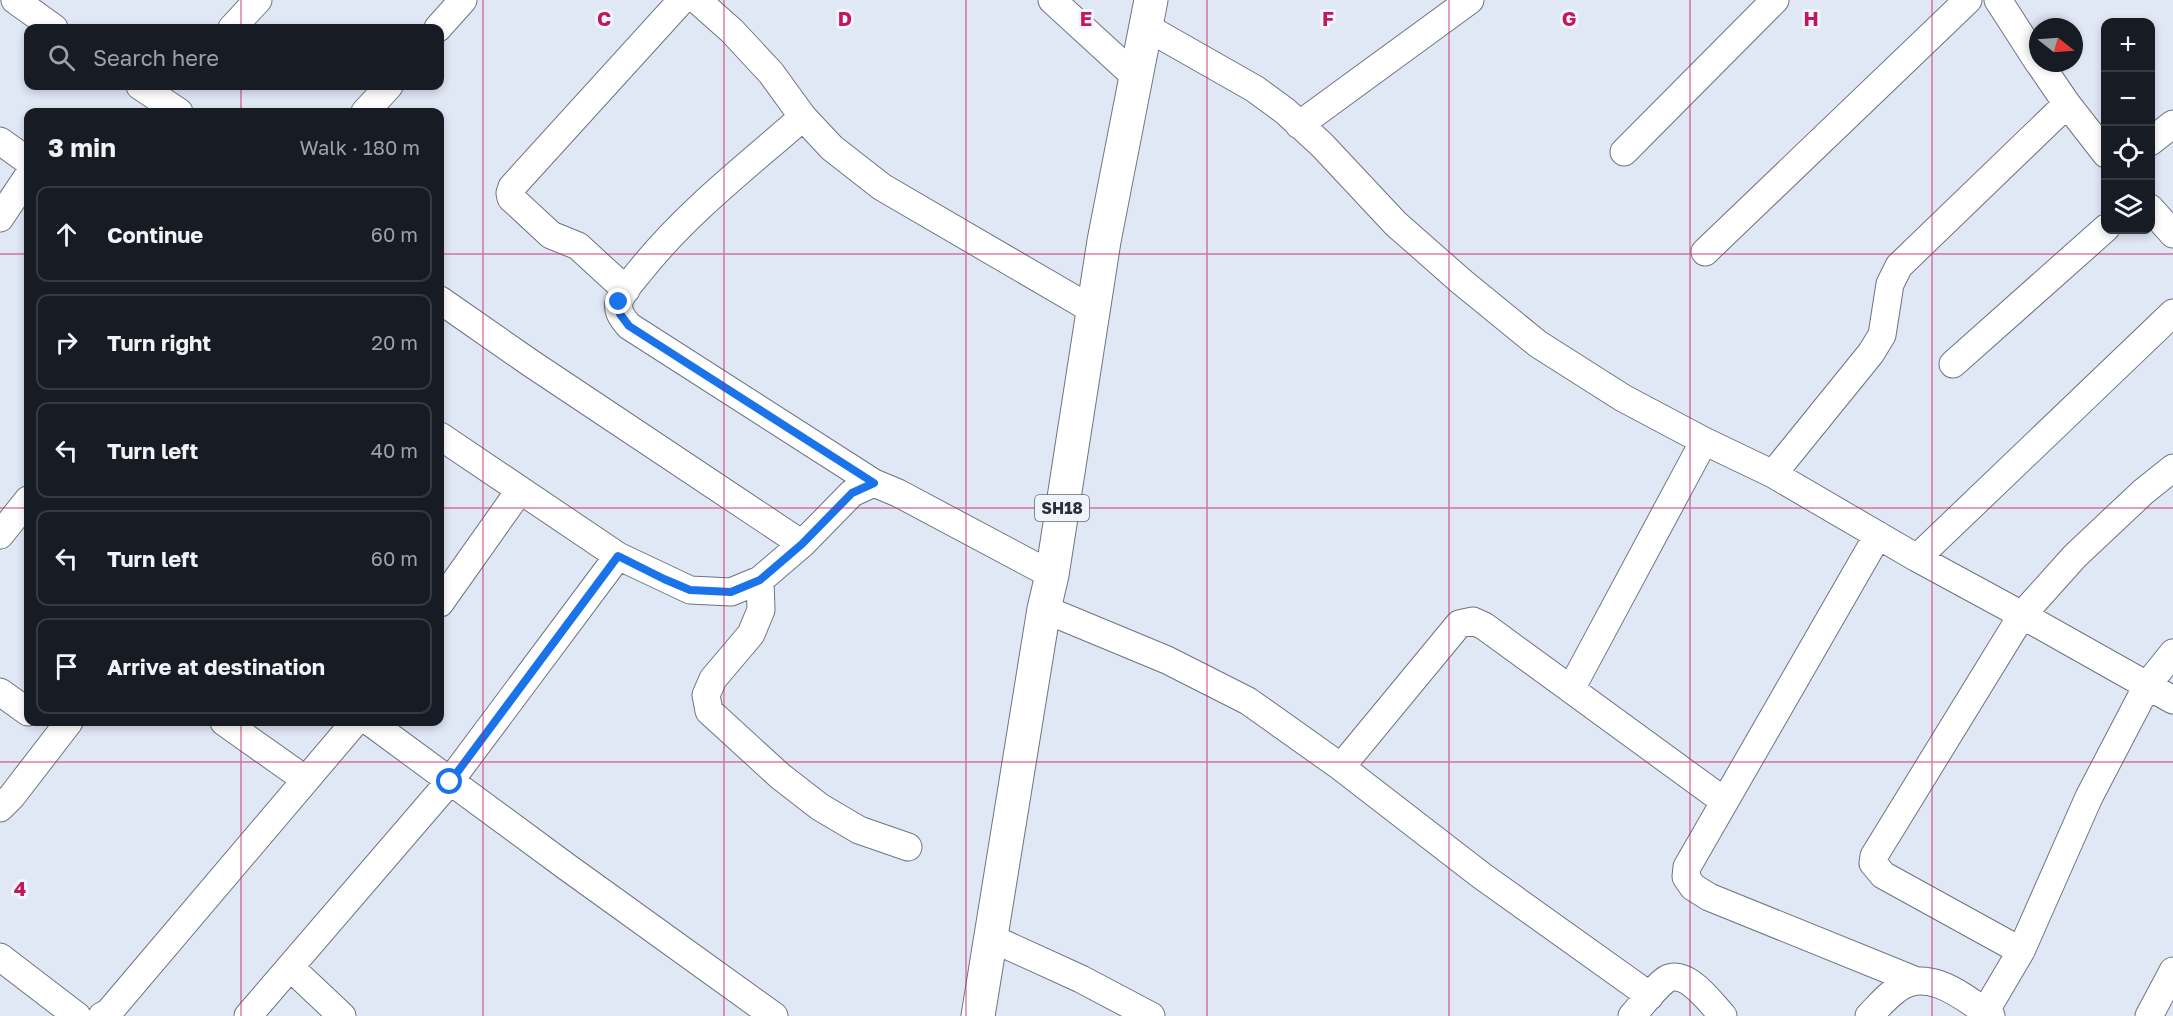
<!DOCTYPE html>
<meta charset="utf-8">
<style>
:root{--surface:#171b24;--page:#20242c;--text:#f1f3f6;--muted:#9ea1a6;--line:#363941}
body{margin:0;font-family:"Golos Text",sans-serif;background:var(--page);color:var(--text)}
.controls{position:absolute;right:18px;top:18px;display:grid;overflow:hidden;border-radius:12px;box-shadow:0 3px 9px #0003}
.controls button{width:54px;height:54px;display:grid;place-items:center;padding:0;border:0;border-bottom:2px solid var(--line);background:var(--surface);color:var(--text);font:30px sans-serif}
.compass{position:absolute;left:2029px;top:18px;width:54px;height:54px;border-radius:50%;background:var(--surface);box-shadow:0 3px 9px #0003;rotate:107deg}
.stop{position:absolute;width:18px;height:18px;margin:-14px;border:4px solid #1a73e8;border-radius:50%;background:#fff}
.stop.end{background:#1a73e8;border-color:#fff;box-shadow:0 2px 6px #0008}
.list{margin:0;padding:0;list-style:none}
h2{display:flex;justify-content:space-between;align-items:center;height:78px;margin:0;padding:0 24px;font-size:26px}
h2 small{font-size:20px;font-weight:400;color:var(--muted)}
.list li{display:grid;grid-template-columns:39px 1fr auto;gap:18px;align-items:center;box-sizing:border-box;height:96px;margin:0 12px 12px;padding:0 12px;border:2px solid var(--line);border-radius:12px}
.list b{display:block;font-size:22px;white-space:nowrap}
.list em{font-size:20px;font-style:normal;color:var(--muted)}
.icon{flex:none;width:33px;height:33px;fill:none;stroke:currentColor;stroke-width:2;stroke-linecap:round;stroke-linejoin:round}
.map{position:relative;flex:none;width:2173px;height:1016px;overflow:hidden}
.search{position:absolute;background:var(--surface);box-shadow:0 3px 9px #0003;left:24px;top:24px;width:420px;height:66px;display:flex;align-items:center;gap:15px;box-sizing:border-box;padding:0 21px;border-radius:12px;color:var(--muted);font-size:22px}
.panel{position:absolute;background:var(--surface);box-shadow:0 3px 9px #0003;left:24px;top:108px;width:420px;height:618px;border-radius:12px}
.map>svg:first-child{display:block}
</style>
<div class="map">
<svg width="2173" height="1016" viewBox="0 0 2173 1016">
<rect width="100%" height="100%" fill="#e0e7f5"/>
<g fill="none" stroke-linecap="round" stroke-linejoin="round">
<defs>
<path id="minor" d="M15,0L54,28
M697,0L732,31L771,73L803,117L832,148L882,187L1093,310
M1052,0L1136,77
M1998,0L2038,62
M1146,27L1255,89L1285,111L1322,145L1396,224L1462,282L1538,344L1623,398L1704,441L1773,474L1917,558L2022,615L2173,700
M232,28L258,0
M438,28L463,0
M2039,63L2067,104L2106,154
M140,86L179,112
M365,112L389,86
M803,117C747,166 686,213 640,271C633,280 622,291 619,302C617,312 623,319 629,326L874,483
M1299,125L1470,0
M0,141L28,161
M2150,142L2173,124
M1624,152L1775,0
M2150,208L2173,234
M0,218L28,176
M1705,252L1968,0
M626,290L578,246L551,235L511,198L510,193L512,187L682,0
M440,300L529,362L802,544
M1953,364L2106,228
M440,436L618,556L690,590L731,592L760,580L802,544L852,493L874,483L898,493L1052,575
M1773,474L1871,353L1882,335L1890,284L1899,266L2067,104
M0,535L28,500
M1878,535L1687,867L1686,877L1693,887L1709,897L1914,980
M1917,558L2173,313
M760,580L761,610L751,634L713,679L706,695L709,711L780,776L820,807L859,830L908,847
M440,603L520,490
M1044,609L1167,660L1248,701L1341,767L1482,876L1650,996
M1571,689L1704,441
M0,692L28,712
M224,722L306,780
M370,722L567,867L774,1016
M1341,767L1459,624L1473,621L1484,626L1724,801
M0,808L12,796L69,722
M991,938L1081,979L1151,1016
M2021,951L1883,875L1873,863L1874,856L2022,615L2075,556L2143,492L2173,468
M0,957L77,1016
M290,967L342,1016
M1985,1012L2021,951L2089,797L2148,684L2173,653
M102,1016L109,1012L355,722
M248,1016L450,781L618,556
M1632,1016C1642,1005 1652,991 1664,981C1684,965 1711,1003 1723,1016
M1869,1016C1878,1007 1886,997 1896,990C1927,965 1965,998 1991,1016
M2149,1016L2173,971"/>
<path id="primary" d="M978,1016L1044,609L1052,575L1104,241L1151,0"/>
</defs>
<use href="#minor" stroke="#6e7480" stroke-width="29"/>
<use href="#primary" stroke="#6e7480" stroke-width="35"/>
<use href="#minor" stroke="#fff" stroke-width="27"/>
<use href="#primary" stroke="#fff" stroke-width="33"/>
</g>
<g fill="none" stroke-linecap="round" stroke-linejoin="round">
<path stroke="#1a73e8" stroke-width="8" d="M450,782L618,556L664,579L690,590L731,592L760,580L802,544L852,493L874,483L629,326L620,314L619,302"/>
</g>
<path fill="none" stroke="#c2185b" stroke-width="1.5" stroke-opacity="0.55" d="M241,0V28M483,0V1016M724,0V1016M966,0V1016M1207,0V1016M1449,0V1016M1690,0V1016M1932,0V1016M241,86V112M0,254H28M440,254H2173M0,508H28M440,508H2173M241,722V1016M0,762H2173"/>
<g text-anchor="middle" stroke-width="6" stroke-linejoin="round" paint-order="stroke">
<rect fill="#f0f4fd" stroke="#666970" stroke-width="1.5" x="1035" y="495" width="54" height="26" rx="4.5"/>
<g font-size="16" font-weight="bold" fill="#2b2e33">
<text x="1062" y="514">SH18</text>
</g>
</g>
<g font-size="20" text-anchor="middle" font-weight="bold" fill="#c2185b" stroke="#f0f4fd" stroke-width="6" stroke-linejoin="round" paint-order="stroke">
<text x="604" y="26">C</text>
<text x="845" y="26">D</text>
<text x="1086" y="26">E</text>
<text x="1328" y="26">F</text>
<text x="1569" y="26">G</text>
<text x="1811" y="26">H</text>
<text x="20" y="896">4</text>
</g>
</svg>
<div class="controls">
<button>+</button>
<button>−</button>
<button><svg class="icon" aria-label="locate" viewBox="0 0 24 24"><circle cx="12" cy="12" r="6"/><path d="M12 2v4M12 18v4M2 12h4M18 12h4"/></svg></button>
<button><svg class="icon" aria-label="layers" viewBox="0 0 24 24"><path d="M12 4l9 5-9 5-9-5zM3 14l9 5 9-5"/></svg></button>
</div>
<svg class="compass" viewBox="-18 -18 36 36"><path d="M0-13l5 13h-10z" fill="#e53935"/><path d="M0 13l5-13h-10z" fill="#9ea1a6"/></svg>
<div class="stop" style="left:450px;top:782px"></div>
<div class="stop end" style="left:619px;top:302px"></div>
<div class="search"><svg class="icon" aria-label="search" viewBox="0 0 24 24"><circle cx="10" cy="10" r="6"/><path d="M15 15l6 6"/></svg>Search here</div>
<section class="panel">
<h2>3 min<small>Walk · 180 m</small></h2>
<ul class="list">
<li><svg class="icon" aria-label="ahead" viewBox="0 0 24 24"><path d="M12 20V5M6 11l6-6 6 6"/></svg><div><b>Continue</b></div><em>60 m</em></li>
<li><svg class="icon" aria-label="right" viewBox="0 0 24 24"><path d="M7 20v-9h11M14 6l5 5-5 5"/></svg><div><b>Turn right</b></div><em>20 m</em></li>
<li><svg class="icon" aria-label="left" viewBox="0 0 24 24"><path d="M17 20v-9H6M10 6l-5 5 5 5"/></svg><div><b>Turn left</b></div><em>40 m</em></li>
<li><svg class="icon" aria-label="left" viewBox="0 0 24 24"><path d="M17 20v-9H6M10 6l-5 5 5 5"/></svg><div><b>Turn left</b></div><em>60 m</em></li>
<li><svg class="icon" aria-label="arrive" viewBox="0 0 24 24"><path d="M6 21V4h12l-3 4 3 4H6"/></svg><div><b>Arrive at destination</b></div></li>
</ul>
</section>
</div>
